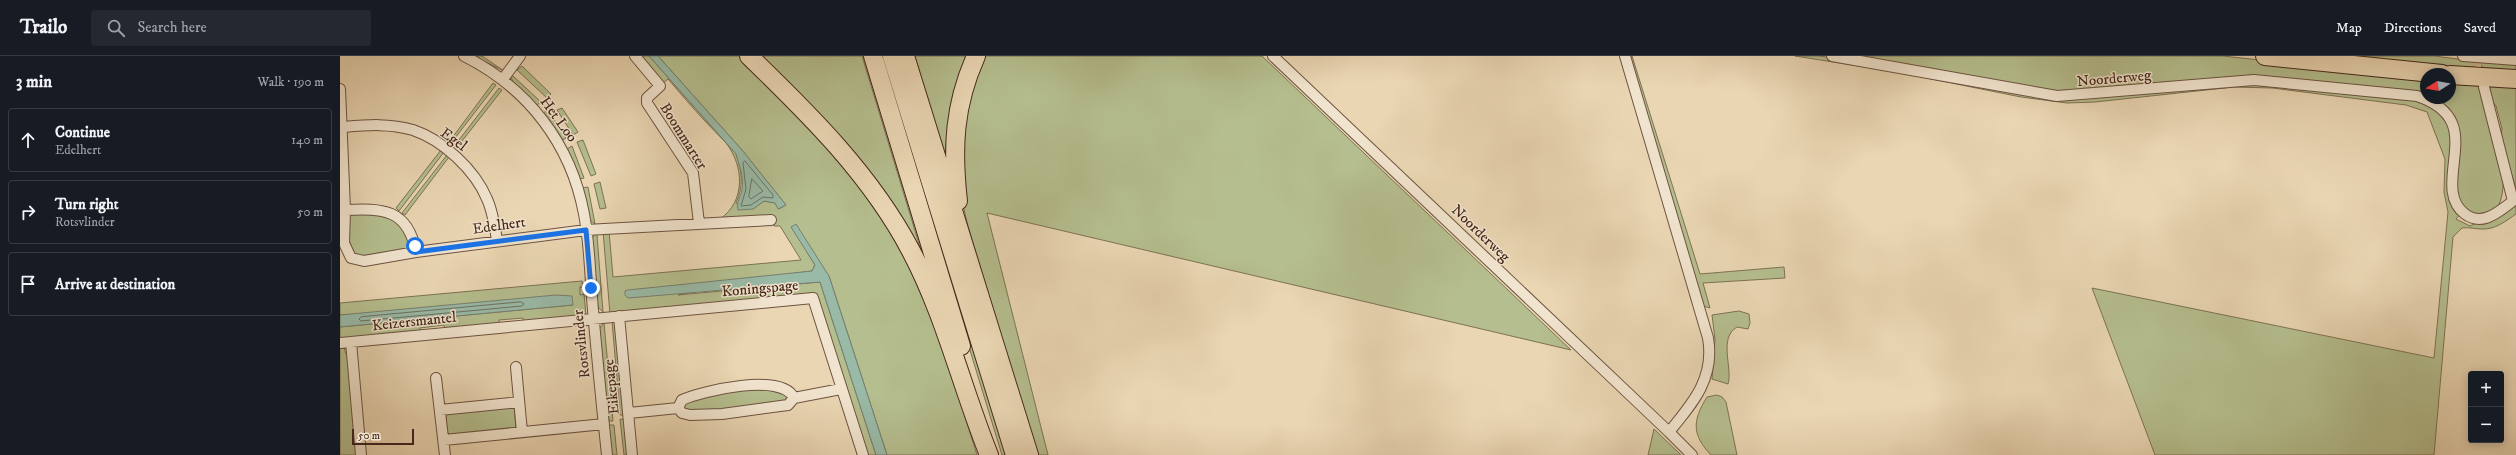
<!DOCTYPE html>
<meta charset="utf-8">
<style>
:root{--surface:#171b24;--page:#242831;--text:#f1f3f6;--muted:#9ea1a6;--line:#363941}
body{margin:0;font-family:"IM FELL DW Pica",serif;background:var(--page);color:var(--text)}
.controls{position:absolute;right:12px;bottom:12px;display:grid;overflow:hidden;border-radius:4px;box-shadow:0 2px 10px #0003}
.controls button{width:36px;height:36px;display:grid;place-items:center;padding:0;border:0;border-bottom:1px solid var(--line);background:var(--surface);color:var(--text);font:20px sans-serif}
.compass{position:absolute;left:2080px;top:12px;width:36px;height:36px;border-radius:50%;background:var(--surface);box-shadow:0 2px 10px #0003;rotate:259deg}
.scale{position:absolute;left:12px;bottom:10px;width:62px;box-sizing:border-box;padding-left:4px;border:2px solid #45271b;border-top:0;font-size:11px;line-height:14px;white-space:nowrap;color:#45271b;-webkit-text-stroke:3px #f1e4ce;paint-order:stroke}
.stop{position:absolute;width:12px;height:12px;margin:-9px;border:3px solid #1a73e8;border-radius:50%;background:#fff}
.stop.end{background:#1a73e8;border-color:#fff;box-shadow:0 1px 4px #0008}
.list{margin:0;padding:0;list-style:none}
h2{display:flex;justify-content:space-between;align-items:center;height:52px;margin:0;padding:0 16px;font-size:17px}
h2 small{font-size:13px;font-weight:400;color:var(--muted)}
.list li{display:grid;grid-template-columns:26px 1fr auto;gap:12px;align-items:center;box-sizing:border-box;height:64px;margin:0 8px 8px;padding:0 8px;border:1px solid var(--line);border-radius:4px}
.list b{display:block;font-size:15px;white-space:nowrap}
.list p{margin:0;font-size:13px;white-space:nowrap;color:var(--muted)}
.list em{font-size:13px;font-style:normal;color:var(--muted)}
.icon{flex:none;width:22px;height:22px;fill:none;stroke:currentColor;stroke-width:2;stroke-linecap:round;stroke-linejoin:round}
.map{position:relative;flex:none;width:2176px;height:399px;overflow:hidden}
header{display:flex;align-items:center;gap:24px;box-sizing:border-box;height:56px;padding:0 20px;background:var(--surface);border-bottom:1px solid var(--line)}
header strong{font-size:19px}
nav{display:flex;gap:22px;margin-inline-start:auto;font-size:14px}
.search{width:280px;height:36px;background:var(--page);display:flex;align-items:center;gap:10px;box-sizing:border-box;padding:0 14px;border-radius:4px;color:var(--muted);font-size:15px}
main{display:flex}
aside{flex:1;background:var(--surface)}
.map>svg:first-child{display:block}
</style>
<header>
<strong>Trailo</strong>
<div class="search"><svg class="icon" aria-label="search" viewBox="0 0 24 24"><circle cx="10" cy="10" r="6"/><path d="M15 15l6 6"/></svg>Search here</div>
<nav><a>Map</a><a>Directions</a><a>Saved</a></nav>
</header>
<main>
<aside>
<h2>3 min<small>Walk · 190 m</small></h2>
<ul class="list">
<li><svg class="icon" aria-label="ahead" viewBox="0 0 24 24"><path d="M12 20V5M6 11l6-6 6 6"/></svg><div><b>Continue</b><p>Edelhert</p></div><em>140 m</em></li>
<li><svg class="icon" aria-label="right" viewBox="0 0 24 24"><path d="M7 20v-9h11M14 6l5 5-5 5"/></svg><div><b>Turn right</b><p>Rotsvlinder</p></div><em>50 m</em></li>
<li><svg class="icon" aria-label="arrive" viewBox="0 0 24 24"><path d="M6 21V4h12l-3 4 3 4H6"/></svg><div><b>Arrive at destination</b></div></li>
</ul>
</aside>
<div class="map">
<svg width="2176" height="399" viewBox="0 0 2176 399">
<rect width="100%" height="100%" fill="#ead6b3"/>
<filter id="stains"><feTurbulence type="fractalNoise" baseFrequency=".005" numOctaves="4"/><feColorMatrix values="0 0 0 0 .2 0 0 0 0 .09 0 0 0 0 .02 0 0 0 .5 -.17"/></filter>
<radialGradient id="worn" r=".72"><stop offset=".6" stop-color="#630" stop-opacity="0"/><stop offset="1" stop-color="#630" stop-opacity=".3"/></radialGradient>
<path fill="#b5be8e" stroke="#7d7254" d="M134,0H142L164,15Z
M298,0H309L396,98C402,116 404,129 396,147L413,153L424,145L435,147L439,153L446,149L402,94L318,0H400C451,52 506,103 545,166C588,237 612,320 637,399H547L489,220L452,171L475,209L472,215L442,219L338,239L480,226L536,399H527L477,239L270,258L263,175H269L273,221L461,204L440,170H434L433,163H380C406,145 404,110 386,87C379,79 371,72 364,64C352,51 340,37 328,23L322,28Z
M413,0H522L596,244L563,174Z
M540,0H545L669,399H662Z
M575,0H628L610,53L604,106Z
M642,0H922L1231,294L647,157L708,399H696L628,170L617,124L622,60Z
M1289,0H1292L1360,218L1444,211L1445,222L1363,227L1370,252L1363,250Z
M1455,0H1479L1530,7L1709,42L1898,27L2081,45L2102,57L2110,71L2120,158L2116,163L2130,170L2176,148V158C2166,165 2155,174 2141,173C2135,173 2130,171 2122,172L2113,181L2094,399H1815L1752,232L2094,302L2108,156L2104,136L2105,103L2087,56L2066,49L1932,32L1894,31L1755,46L1727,47L1681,41L1557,16Z
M1507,0H1883L2086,22V40L1922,22L1720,39Z
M1967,0H2094L2133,5L2135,13L2142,11L2141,6H2176V18Z
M182,10L211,38L207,42L177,14Z
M173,20L201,46L197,49L173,26L171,21Z
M2110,24L2176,29V132L2160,82L2162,73L2156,50L2150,42C2155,70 2174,133 2155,155L2137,159L2122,151L2117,136L2119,78L2092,42H2110Z
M153,27L156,29L108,91L106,90Z
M159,32L162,34L115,94L112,93Z
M222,52L238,76L233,79L217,54Z
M208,54L226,82L223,84L203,57Z
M243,84L256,118L251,120L237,86Z
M232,90L244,122L240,123L227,93Z
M101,94L104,96L59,155L56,152Z
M107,99L109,101L65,159L62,157Z
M260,126L266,152L260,153L254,128Z
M248,131L255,168L250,164L242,132Z
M30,156L58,165L70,188L69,193L29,202L16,200C9,187 4,174 10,159Z
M255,177L257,179L263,256L258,251L251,185Z
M242,225L243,231H240V239L244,238L246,259L243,260L184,266L183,262L159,264V268L105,273L104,269L80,272V276L0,283V271L233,249L0,259V247Z
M1399,255L1409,258L1410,267L1408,273L1397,271C1378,282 1393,312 1388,328L1372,323L1375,283L1372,259Z
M272,265L277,270L285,359H280Z
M264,267L273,365H269L259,273Z
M4,291L6,298L9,297L18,399H0V292Z
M412,332L445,336L449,345L423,351L349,356L343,351L345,347L367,338Z
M1377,339L1382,341L1386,346L1397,399H1371C1352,379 1352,365 1367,341Z
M174,350L176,373L107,379L106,356Z
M280,363L286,364L289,399H284Z
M268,369H274L277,399H271Z
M1314,373L1340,398L1341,399H1308Z"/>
<path fill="#99baa7" stroke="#777f6f" d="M309,0H318L402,94L446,149L438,153L435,147L424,145L413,153L398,154C396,145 401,141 402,133C404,121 399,109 396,98Z
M456,168L489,220L547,399H536L480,226L288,242L285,239V235L288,234L472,215L475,209L451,171Z
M216,239L232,240L233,249L0,271V259Z"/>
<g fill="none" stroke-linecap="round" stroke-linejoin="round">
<path stroke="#6f7061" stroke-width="1" d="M405,105L433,139V142L423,141L411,149L401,150L406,133L403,107Z
M412,123L423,135L411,143L409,141Z
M181,246L184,248L182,250L21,265L19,263L21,261Z"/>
<path stroke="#c9b395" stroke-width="10" stroke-dasharray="10 5" stroke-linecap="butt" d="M2136,0L2143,25"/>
<defs>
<path id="street" d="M124,0C188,32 231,88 244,158C250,189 250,222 253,254C257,302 262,351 267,399
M295,0L320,30L307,42V47L353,117L359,167
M933,0L1329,376
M1285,0L1368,282C1375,322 1353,347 1329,376L1352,399
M1492,0L1717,40L1914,24L2077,40C2092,45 2106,53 2112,67C2124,95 2098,138 2125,158C2144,172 2161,153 2176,143
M2123,0L2176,4
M163,23L180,0
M2144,31L2173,145
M0,33L5,154C43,152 68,153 76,196L246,174L431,164
M3,71C27,69 50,67 73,74C103,84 135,114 147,143C153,156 155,171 157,185
M5,154L4,187L11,202L24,205L76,196
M279,260L292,399
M0,287L11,286
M176,311L182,376
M96,322L105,399
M338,352L342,344C362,335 442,316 454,342
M100,354L179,346
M289,357L338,352L342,357L350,359L382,358L448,349L454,342L501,333
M104,384L264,368
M21,399L11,286L473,242L523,399"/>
<path id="highway" d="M409,0C470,59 531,119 571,195C605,259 622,332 649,399
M533,0L621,290
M552,0L675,399
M565,0L689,399
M1925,0L2102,18
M2110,19L2176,23
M618,145C612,92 614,49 636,0"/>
</defs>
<use href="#street" stroke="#6e5341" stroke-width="12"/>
<use href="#highway" stroke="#45271b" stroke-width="20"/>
<use href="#street" stroke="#f1e4ce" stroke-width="10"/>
<use href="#highway" stroke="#ead6b3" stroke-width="18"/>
</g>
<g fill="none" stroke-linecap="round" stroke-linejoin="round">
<path stroke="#1a73e8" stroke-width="5" d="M75,190L76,196L246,174L251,232"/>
</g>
<g text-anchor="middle" stroke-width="3" stroke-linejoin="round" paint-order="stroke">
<g font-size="15" fill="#45271b" stroke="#f1e4ce">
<text transform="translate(1774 22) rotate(-5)" y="5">Noorderweg</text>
<text transform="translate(219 63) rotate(54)" y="5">Het Loo</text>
<text transform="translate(344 80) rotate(58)" y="5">Boommarter</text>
<text transform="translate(114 83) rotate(36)" y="5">Egel</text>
<text transform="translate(159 169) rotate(-8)" y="5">Edelhert</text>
<text transform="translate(1141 177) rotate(44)" y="5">Noorderweg</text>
<text transform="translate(420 232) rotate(-5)" y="5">Koningspage</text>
<text transform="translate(74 265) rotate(-6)" y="5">Keizersmantel</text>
<text transform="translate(241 288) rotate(-96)" y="5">Rotsvlinder</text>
<text transform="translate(271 331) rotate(-96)" y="5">Eikepage</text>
</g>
</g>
<rect width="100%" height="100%" filter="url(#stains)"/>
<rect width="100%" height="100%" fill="url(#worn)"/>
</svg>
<div class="controls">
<button>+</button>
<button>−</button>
</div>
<svg class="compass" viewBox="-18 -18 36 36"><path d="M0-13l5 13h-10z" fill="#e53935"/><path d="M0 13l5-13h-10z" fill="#9ea1a6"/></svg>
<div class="scale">50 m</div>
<div class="stop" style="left:75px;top:190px"></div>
<div class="stop end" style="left:251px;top:232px"></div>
</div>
</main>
